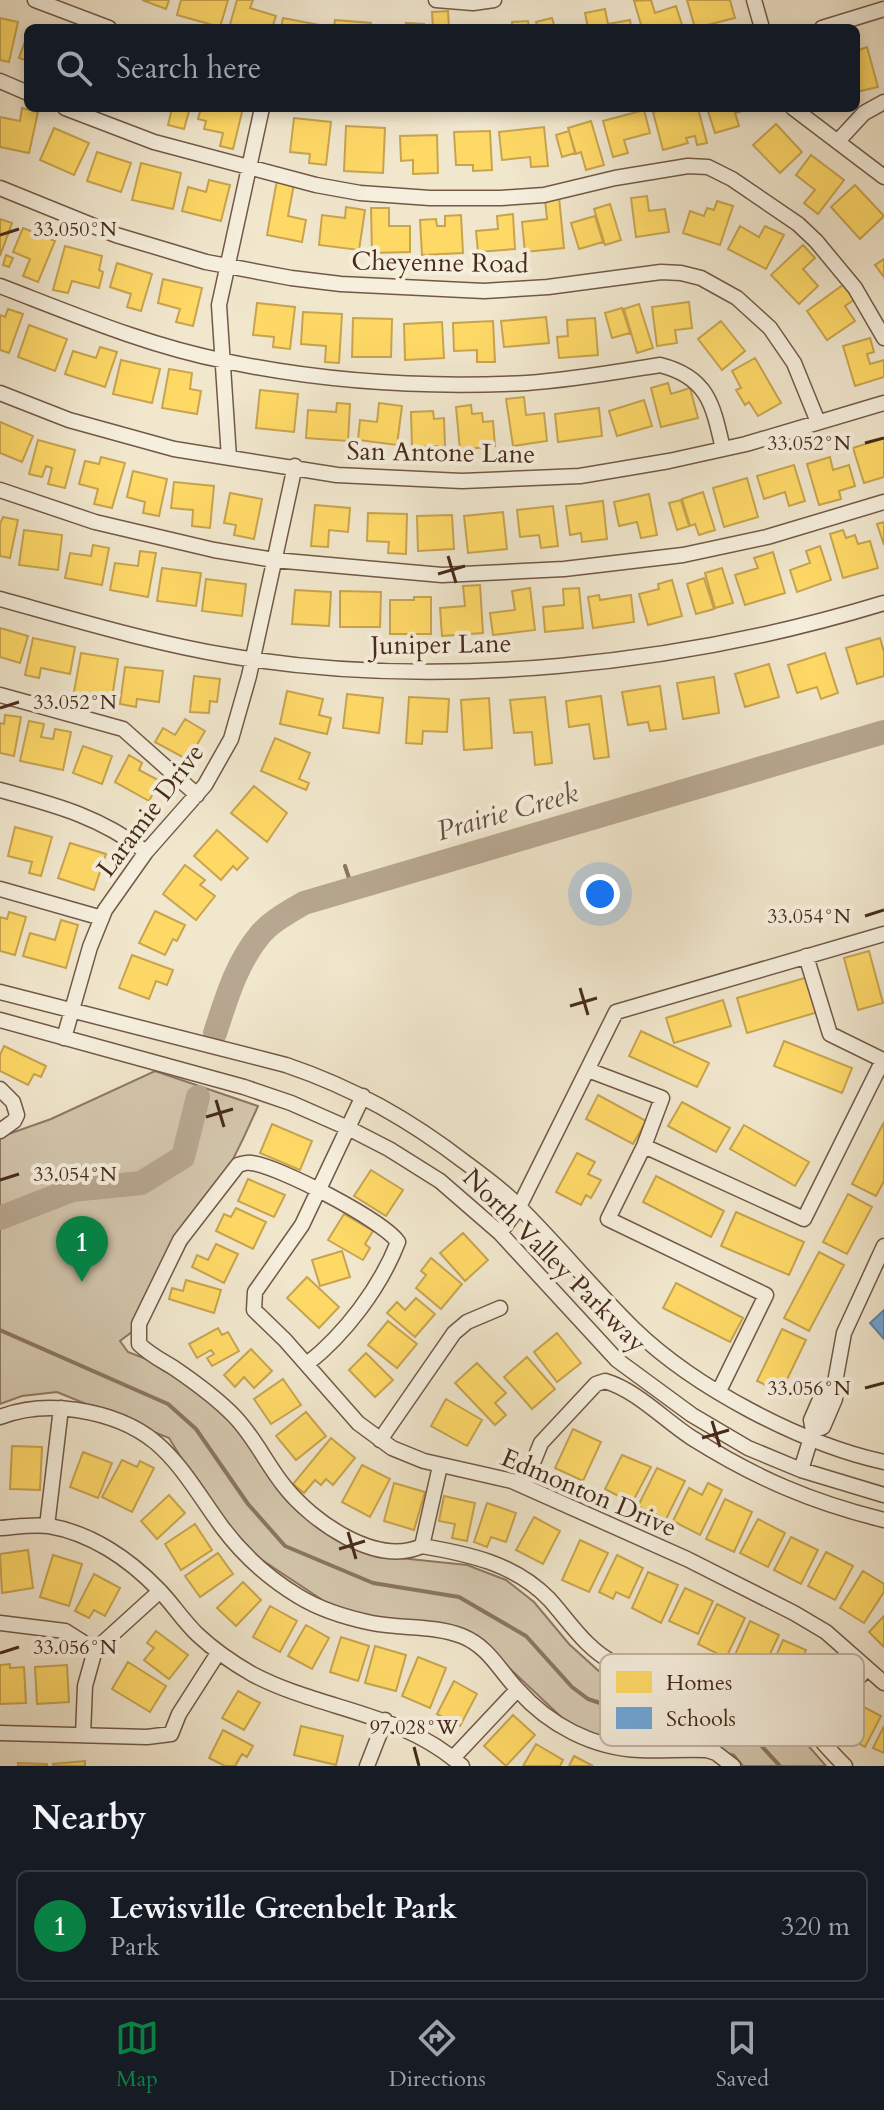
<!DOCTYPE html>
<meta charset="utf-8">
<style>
:root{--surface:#171b24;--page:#20242c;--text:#f1f3f6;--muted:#9ea1a6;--line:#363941;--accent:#0b8043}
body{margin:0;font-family:Cardo,serif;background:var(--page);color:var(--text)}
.you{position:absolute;left:600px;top:894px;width:28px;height:28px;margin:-20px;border:6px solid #fff;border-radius:50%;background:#1a73e8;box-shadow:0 0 0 12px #1a73e833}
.badge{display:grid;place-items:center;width:52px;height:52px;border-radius:50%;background:var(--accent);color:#fff;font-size:26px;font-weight:700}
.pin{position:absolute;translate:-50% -66px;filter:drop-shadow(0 2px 4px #0008)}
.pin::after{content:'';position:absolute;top:42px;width:28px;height:24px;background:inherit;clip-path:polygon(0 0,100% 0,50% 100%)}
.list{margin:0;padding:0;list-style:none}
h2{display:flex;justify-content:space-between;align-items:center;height:104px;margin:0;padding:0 32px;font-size:34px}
h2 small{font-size:26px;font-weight:400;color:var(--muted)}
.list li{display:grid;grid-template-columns:52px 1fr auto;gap:24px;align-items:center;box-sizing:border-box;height:112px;margin:0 16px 16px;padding:0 16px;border:2px solid var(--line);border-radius:12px}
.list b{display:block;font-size:30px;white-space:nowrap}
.list p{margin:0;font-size:26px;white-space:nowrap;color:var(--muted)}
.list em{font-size:26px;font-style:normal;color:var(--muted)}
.icon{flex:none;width:44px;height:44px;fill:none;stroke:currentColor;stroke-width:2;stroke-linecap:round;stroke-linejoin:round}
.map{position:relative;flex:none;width:884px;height:1766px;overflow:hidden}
.search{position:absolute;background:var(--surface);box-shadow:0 4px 12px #0003;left:24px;right:24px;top:24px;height:88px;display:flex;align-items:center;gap:20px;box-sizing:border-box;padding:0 28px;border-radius:12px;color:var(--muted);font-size:30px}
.sheet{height:232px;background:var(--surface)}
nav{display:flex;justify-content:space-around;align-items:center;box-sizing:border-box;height:112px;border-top:2px solid var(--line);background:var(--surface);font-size:22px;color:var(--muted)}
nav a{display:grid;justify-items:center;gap:4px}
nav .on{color:var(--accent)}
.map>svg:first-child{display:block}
</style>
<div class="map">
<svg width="884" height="1766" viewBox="0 0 884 1766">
<rect width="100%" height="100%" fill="#f1e7cd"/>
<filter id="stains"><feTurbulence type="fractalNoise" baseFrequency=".0025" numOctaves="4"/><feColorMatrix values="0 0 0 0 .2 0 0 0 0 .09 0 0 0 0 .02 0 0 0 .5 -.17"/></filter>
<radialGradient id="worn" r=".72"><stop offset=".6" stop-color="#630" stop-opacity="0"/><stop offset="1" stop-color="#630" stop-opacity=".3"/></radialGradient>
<path fill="#d4c7ae" stroke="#8e7864" stroke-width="2" d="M155,1071L258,1106C224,1185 179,1258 133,1331L120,1341L128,1352L189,1376L227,1409L300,1510L400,1558L467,1565L506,1580L534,1602L569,1644L601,1673L630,1682L700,1681L725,1686L756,1696L785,1719L826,1766H743L734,1755L697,1745L635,1744L575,1730L489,1649L400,1623L336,1609L259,1558L212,1508L169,1438L57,1392L22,1396L0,1404V1137L51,1119Z"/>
<path fill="#ffd966" stroke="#c8a44f" stroke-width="2" d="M142,0H169L166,9Z
M181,0H228L220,27L177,15Z
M237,0H253L250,8L276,16L272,28H229Z
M651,0L655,13L676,6L683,28H642L634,1Z
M687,0H730L735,18L695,28Z
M605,9L608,24L630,20L631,28H588L585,13Z
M448,11L449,28H433L432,12Z
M0,18L18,22L9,62L0,60Z
M283,18L325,26V28H281Z
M552,18L555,28H538L536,22Z
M335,20L371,23L370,28H334Z
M528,21L529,28H512V22Z
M406,23L424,24L423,28H406Z
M28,33V61L19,58Z
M867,47L878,87L856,92V51Z
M22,108L38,112L29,153L0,147V117L20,121Z
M172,108H190L184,129L168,125Z
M201,108H243L233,149L220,146L223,133L204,129L206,121L198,119Z
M667,108H698L707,143L697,145L695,136L686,138L688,143L663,150L653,112Z
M707,108H749V109L735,113L739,126L715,133Z
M644,110L650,133L624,140L628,153L613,157L603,121Z
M294,118L331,122L326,165L309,163L310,154L290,152Z
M591,121L604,165L586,170L581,152L576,154L568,128Z
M776,124L802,152L780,173L753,145Z
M346,126L385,128L383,173L344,171Z
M544,127L548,166L531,167L530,157L502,160L499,132Z
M54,128L89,143L74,175L40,160Z
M490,131L492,170L473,171V165H456L454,132Z
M569,131L575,153L562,157L556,135Z
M437,135L438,173L413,174V160L401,161L400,136Z
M97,152L131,163L121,192L87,181Z
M811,155L844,180L818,214L804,203L815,190L796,175Z
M141,163L181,173L173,209L132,200Z
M209,180L230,185L221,221L182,211L188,187L206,192Z
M277,180L294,184L288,216L306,220L302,242L267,235Z
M855,185L884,216L860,239L831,207Z
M647,196L649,211L665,209L669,232L636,237L631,198Z
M559,197L564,248L525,252L522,222L547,219L545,199Z
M717,201L733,206L720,245L683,233L690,211L704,216L707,208L714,210Z
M610,204L621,240L605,245L594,209Z
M346,207L365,210L359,250L319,245L322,215L345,218Z
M371,208H389V226H410V252L372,253Z
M513,214L515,249L478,252L476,231L498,229L497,216Z
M461,215L463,253L422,255L420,220L436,219L437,226H445V216Z
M595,216L603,242L579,249L571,223Z
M0,219L12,223L0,256Z
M740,226L759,237L765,226L784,235L766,269L728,249Z
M23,228L55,241L38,282L23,276L30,259L13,252Z
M803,245L815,258L803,269L818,286L799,304L771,275Z
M65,246L102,256L99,270L103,272L99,288L72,281L68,293L53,290Z
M6,255L13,258L9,267L3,265Z
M884,259V277L875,265Z
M117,263L152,274L141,311L127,307L131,294L110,287Z
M163,279L202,288L193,326L176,322L180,309L158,303Z
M847,282L858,297L845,306L855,321L827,340L807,311Z
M689,302L692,328L675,330L677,343L657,346L652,307Z
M257,303L295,307L290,349L273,347L274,337L253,335Z
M639,304L653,348L637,353L624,309Z
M622,308L630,333L612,338L605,313Z
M8,309L23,314L9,353L0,350V315L5,317Z
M303,312L342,314L339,363L325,362L326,346L301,344Z
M546,317L549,343L504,347L501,321Z
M353,318L392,319L391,357H352Z
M595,318L598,355L559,358L557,337L568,336L567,320Z
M493,321L495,362H477V350L454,351L453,323Z
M721,321L745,351L722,370L698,339Z
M442,322L444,358L405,360L404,324Z
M29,325L67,339L55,371L18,357Z
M870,338L874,352L867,354L870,364L884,360V377L855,386L843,346Z
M100,347L117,352L105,387L65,374L73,351L96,358Z
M755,358L781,403L758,416L749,402L745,405L736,390L741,388L732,371Z
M121,360L160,369L152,403L113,394Z
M169,369L192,373L190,389L201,391L197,414L162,408Z
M668,383L671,394L690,388L698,418L661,427L651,388Z
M260,390L298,394L294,432L256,428Z
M524,397L526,415L544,413L547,441L513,446L506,399Z
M644,400L652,426L617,436L609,411Z
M337,403L350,404L348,441L306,438L308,410L336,412Z
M379,403L402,406L397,445L358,440L360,420L377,422Z
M471,405L472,414L482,413L483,422L493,421L495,446L460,450L456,407Z
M599,408L602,436L558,442L555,414Z
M433,411L434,419L444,418L445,446L412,447L411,412Z
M0,422L33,436L22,462L0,453Z
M884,438V477L864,483L853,448Z
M38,440L75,450L65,488L48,484L52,468L46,466L42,477L29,474Z
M101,457L125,463L112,508L94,504L98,489L79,484L85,461L99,464Z
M830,457L833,470L849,465L855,486L839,491L841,499L819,505L807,464Z
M794,465L805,501L789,506L785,492L764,499L757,476Z
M133,471L167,479L159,516L143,513L145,502L127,497Z
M747,478L758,517L724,527L713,488Z
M174,482L214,486L210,528L192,526L193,510L171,508Z
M703,492L715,530L699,535L695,524L690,526L682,499Z
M230,493L262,499L254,539L234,535L236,525L224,523Z
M649,494L657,535L641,538L637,522L619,526L614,502Z
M681,500L689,526L677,530L669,503Z
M603,501L607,539L582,542L581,533L570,535L566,506Z
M315,505L350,508L348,532L329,530L328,547L311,546Z
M553,506L558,546L541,548L539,535L520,537L517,510Z
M503,512L507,549L468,553L464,516Z
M368,513L407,514L406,554L388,553L389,542L367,541Z
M452,515L454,549L418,551L417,516Z
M3,517L18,520L10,558L0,556V524Z
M884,522V545L877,524Z
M24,530L62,535L58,570L19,565Z
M843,530L846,538L855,535L858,544L870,541L878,568L843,578L830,534Z
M93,545L109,548L102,585L65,578L70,553L91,556Z
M820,546L831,580L797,592L790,570L810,563L806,551Z
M140,551L156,553L148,597L110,590L115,563L138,566Z
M773,552L785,593L745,605L735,575L758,568L754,558Z
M162,568L201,573L196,606L157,601Z
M722,568L733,603L715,608L705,573Z
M704,578L714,609L696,614L687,584Z
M206,579L246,584L242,616L202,611Z
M672,580L682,616L648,625L639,594L659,589L658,584Z
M480,585L483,633L442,636L440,608L465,606L463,586Z
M530,588L535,630L493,635L490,613L515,610L512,591Z
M579,588L583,628L545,632L543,607L564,605L563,589Z
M295,590L331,592L329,626L292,624Z
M340,591L381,592L380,627H340Z
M599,595L600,600L631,595L634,622L593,628L588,597Z
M414,597H431V634H390V600H414Z
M0,628L28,636L20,663L0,657Z
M33,638L75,647L70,674L41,668L39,678L25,675Z
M880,638L884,652V676L857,684L846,648Z
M81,653L118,659L112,698L74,692Z
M825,653L838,693L821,699L817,687L797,693L788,665Z
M769,664L779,697L745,707L735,674Z
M125,667L163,671L159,702L137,699L136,707L120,704Z
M194,676L220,679L217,702L210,701L209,713L190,712Z
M714,677L719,713L683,719L677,683Z
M660,686L666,729L650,731L648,722L628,725L622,692Z
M287,691L323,699L319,715L331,718L327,734L280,724Z
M347,694L383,698L379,733L343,728Z
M601,696L609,757L594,759L589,724L569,727L566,701Z
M409,697L449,699L447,732L423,731L422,744L406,743Z
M545,697L552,763L535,765L532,732L514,733L510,700Z
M489,698L492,748L464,750L461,700Z
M5,715L21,717L14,756L0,753V723L4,724Z
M185,719L205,731L188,760L155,742L163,728L175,735Z
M29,721L44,724L41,737L53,739L55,729L71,732L63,770L20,761Z
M275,738L310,753L299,779L309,783L306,790L261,771Z
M83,746L112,756L102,784L73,773Z
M129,755L142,763L139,770L160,781L149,801L115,782Z
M254,786L287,813L267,842L231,813Z
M15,827L52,837L41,876L29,873L32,862L8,856Z
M217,830L248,858L237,870L233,866L221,880L194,856Z
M70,843L106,854L94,890L58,878Z
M185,865L205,880L200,885L215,896L196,920L163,894Z
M155,911L185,925L177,941L173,939L165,955L139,943Z
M9,912L26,917L15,955L0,951V917L7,919Z
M61,920L78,925L66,968L23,956L30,933L55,940Z
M869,951L883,1003L858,1010L844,958Z
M132,955L173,970L167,985L156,981L149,999L119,988Z
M808,977L818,1012L747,1033L737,998Z
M723,1000L731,1026L674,1043L666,1018Z
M641,1031L709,1063L697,1087L629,1056Z
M784,1041L852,1068L842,1093L774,1066Z
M4,1046L46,1066L41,1077L34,1074L28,1085L0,1071V1055Z
M598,1095L646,1121L633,1144L586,1119Z
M682,1102L730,1128L716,1152L668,1126Z
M884,1122V1181L876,1196L852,1184Z
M272,1124L312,1141L300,1170L260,1153Z
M744,1125L809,1162L795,1186L730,1149Z
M577,1153L595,1162L588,1174L601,1180L591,1198L586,1195L581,1205L556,1192Z
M371,1170L403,1190L386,1216L354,1196Z
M656,1176L724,1211L711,1237L643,1202Z
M248,1179L285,1195L274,1217L238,1201Z
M848,1194L872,1207L847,1254L823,1242Z
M236,1208L266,1222L253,1249L216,1231L224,1214L231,1217Z
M736,1212L804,1242L789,1275L721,1246Z
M344,1214L373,1231L365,1244L370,1248L363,1260L328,1240Z
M463,1233L488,1260L465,1281L440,1253Z
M216,1244L238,1254L224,1283L192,1267L197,1255L208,1260Z
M342,1251L350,1277L320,1286L312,1260Z
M819,1252L844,1265L809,1331L784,1318Z
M431,1258L462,1284L441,1309L416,1288L426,1275L421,1271Z
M307,1277L339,1307L319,1328L287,1298Z
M186,1280L221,1290L214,1313L169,1299L172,1288L183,1291Z
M676,1283L743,1318L730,1342L663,1308Z
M416,1298L435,1314L415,1337L387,1313L397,1302L405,1310Z
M388,1321L417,1344L397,1368L368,1345Z
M218,1328L222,1335L228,1332L239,1351L212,1366L207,1358L214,1354L211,1350L197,1358L189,1344Z
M782,1329L806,1340L781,1392L757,1381Z
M557,1333L581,1363L557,1382L534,1352Z
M251,1349L272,1371L254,1388L244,1377L235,1387L224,1375Z
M366,1353L393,1380L375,1397L349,1370Z
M527,1357L555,1389L532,1409L504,1377Z
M477,1363L506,1393L495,1403L506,1415L495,1425L455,1383Z
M283,1379L301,1405L271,1424L254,1399Z
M446,1399L482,1420L467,1446L431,1426Z
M306,1412L326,1436L296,1460L276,1436Z
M573,1429L601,1442L583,1481L555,1468Z
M331,1438L355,1458L333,1485L326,1479L321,1485L315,1480L304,1493L293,1484Z
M12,1446L42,1447L40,1490L10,1489Z
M83,1452L112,1463L98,1498L70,1487Z
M622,1455L651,1467L632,1503L605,1489Z
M122,1460L137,1467L140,1461L154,1468L132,1512L102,1497Z
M362,1465L390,1479L370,1517L342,1502Z
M657,1468L685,1481L666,1519L638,1506Z
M394,1483L425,1492L414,1530L384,1521Z
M708,1483L722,1490L700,1535L673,1521L689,1488L702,1495Z
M169,1495L185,1513L157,1539L141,1521Z
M444,1496L475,1503L467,1541L452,1538L455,1524L439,1521Z
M725,1499L752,1512L734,1552L706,1539Z
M487,1503L516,1513L506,1542L491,1537L487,1547L474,1542Z
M534,1517L560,1531L543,1564L516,1550Z
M758,1519L785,1533L768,1567L740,1553Z
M195,1524L212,1550L181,1570L165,1544Z
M791,1537L818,1550L801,1584L774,1570Z
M580,1540L608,1553L589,1592L562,1580Z
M28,1550L33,1588L2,1593L0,1554Z
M826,1552L853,1566L835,1600L808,1586Z
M218,1553L233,1574L200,1597L185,1576Z
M53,1555L82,1564L69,1606L40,1597Z
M617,1555L643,1568L629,1598L616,1592L613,1599L599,1592Z
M863,1571L884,1584V1592L864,1623L840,1608Z
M648,1572L678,1585L661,1623L632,1608Z
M94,1574L120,1588L105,1616L94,1610L89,1618L75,1611Z
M243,1582L261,1600L236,1626L217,1608Z
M685,1588L713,1601L698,1634L669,1621Z
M717,1604L745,1618L726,1658L698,1644Z
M270,1606L297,1621L280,1652L253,1637Z
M884,1616V1647L869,1632Z
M750,1621L779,1635L762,1671L734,1657Z
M306,1625L329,1638L312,1669L288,1656Z
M156,1631L188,1655L169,1679L144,1660L154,1648L147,1643Z
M341,1637L369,1646L358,1681L330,1672Z
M783,1640L806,1650L791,1684L768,1674Z
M375,1646L406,1655L396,1691L365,1683Z
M418,1657L446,1668L430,1708L402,1696Z
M128,1662L166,1686L150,1712L112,1689Z
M10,1664V1668L24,1667L26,1703L0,1704V1665Z
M67,1665L69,1702L37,1704L35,1667Z
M454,1681L477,1694L460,1726L437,1714Z
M238,1691L260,1703L244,1730L222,1718Z
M854,1702L881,1716L865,1747L839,1733Z
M513,1715L535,1735L506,1766L484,1746Z
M301,1726L343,1736L336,1765L294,1755Z
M884,1726V1753L873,1748Z
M223,1730L253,1746L247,1757L242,1754L235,1766H225L209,1758Z
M536,1744L563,1760L560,1766H523Z
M574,1756L593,1766H569Z
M85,1761V1766H53V1764Z
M18,1763L47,1764V1766H18Z"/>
<path fill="#6fa8dc" stroke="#6382a2" stroke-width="2" d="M884,1310V1339L870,1323Z"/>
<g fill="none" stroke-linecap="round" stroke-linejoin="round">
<path stroke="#8a7560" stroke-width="4" d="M345,866L352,887
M0,1330L168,1404L196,1429L248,1504L285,1546L373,1583L459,1597L526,1636L572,1687L588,1699L621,1710L670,1706L713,1711L744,1727L780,1766"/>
<path stroke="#b7a790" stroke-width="24" d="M215,1033C226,1000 236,964 259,936C270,922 289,912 304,903L884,732
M0,1218L72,1190L141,1183L183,1157L198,1097"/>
<defs>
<path id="minor" d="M35,0L109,28
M436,0L473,3L494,0
M754,0L762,28
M822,28L884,9
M0,81L28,93
M65,108L154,142L316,185L360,193L430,198H501L544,195L615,178L688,166L708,167L732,179L798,224L816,241L855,288L884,338
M793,108L884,177
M838,141L864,113L884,102
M0,188L116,235L206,262L291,278L341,284L484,291L548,287L661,272L681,273L701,278L737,298L770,328L794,363L818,422
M0,286C73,314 148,346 225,361C324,382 426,388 527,383C572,380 616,372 660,365C708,377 713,405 723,449
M0,393L69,420L174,449L337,475L462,481L580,476L669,461L746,444L884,403
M229,458L219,305L262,108
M0,490L95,522L214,550L274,560L442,575L564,569L683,555L767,537L884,502
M0,599C76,620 152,643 230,656C440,691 681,665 884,603
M0,695L123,729L197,795
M0,790C55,805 99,816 146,852
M0,889L102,918
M0,992L286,1065C354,1088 410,1120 466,1163C481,1174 496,1185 509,1197C553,1239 591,1287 634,1329C695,1388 802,1444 884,1462
M0,1020L244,1087L291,1103L348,1128L389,1149L440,1181L500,1233L617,1360L692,1415L748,1448L801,1470L884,1495
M64,1038L90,947L105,910L146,852L205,785L231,739L249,676L295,466
M588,1070L662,1098L644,1146L608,1219L766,1295L719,1391
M0,1089L13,1102L17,1115L14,1121L0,1131
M363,1096L302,1225L255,1292L254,1310L285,1340L358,1423L392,1448L424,1461L512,1481L687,1559L794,1613L826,1632L884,1683
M644,1146L804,1219L883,1060L830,1034L806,956
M500,1233L519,1207L616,1012L884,934
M307,1364C345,1334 380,1288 398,1242C384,1221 277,1165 251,1163C248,1162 241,1164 238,1165L180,1240L139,1324V1344C149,1354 161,1360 174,1368C196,1383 217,1398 235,1417C255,1438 267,1465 285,1487C312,1521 376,1567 422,1546L440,1466
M0,1417C26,1407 50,1406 77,1410C161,1423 178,1466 222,1527C242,1554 270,1579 298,1596C319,1609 348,1618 372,1623C402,1629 434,1625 462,1636C489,1647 499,1670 518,1690C549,1725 593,1748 640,1750C662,1751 684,1749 707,1750L716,1753L733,1766
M813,1431L823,1427L835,1399L834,1388L844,1333L884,1246
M380,1440L454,1333L467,1322L500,1308
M801,1470L813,1431L811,1420L821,1397L834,1388
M524,1485L541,1443L596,1384L605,1381C638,1391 664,1420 692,1438C756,1478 811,1502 884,1520
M47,1526L61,1408
M0,1528C15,1527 33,1524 49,1526C91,1533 129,1559 158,1589C172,1603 183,1621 198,1635C214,1650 233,1663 252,1674C322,1711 401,1711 462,1766
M422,1546C468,1554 514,1563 549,1599C569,1621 586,1649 614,1663C642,1676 668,1670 697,1671C777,1672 795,1716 845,1766
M0,1623L65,1631L95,1650L85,1686L83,1735
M95,1650L160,1591
M0,1733L147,1737L171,1734L179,1714L218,1653
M819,1736L844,1695L866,1669
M453,1758L517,1690
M367,1766L385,1720"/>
</defs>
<use href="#minor" stroke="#725946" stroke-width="17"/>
<use href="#minor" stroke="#f6efde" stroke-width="14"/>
</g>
<path fill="none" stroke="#472a19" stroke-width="3" d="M0,235L19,229M865,443L884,438M448,556L456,583M438,574L465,566M0,708L19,702M865,916L884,910M580,988L588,1015M570,1006L597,998M216,1100L224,1127M206,1117L233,1109M0,1180L19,1174M865,1388L884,1383M712,1421L720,1447M702,1438L729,1430M348,1532L356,1559M339,1549L365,1541M0,1653L19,1647M414,1747L419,1766"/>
<g text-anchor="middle" stroke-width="8" stroke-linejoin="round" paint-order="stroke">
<g font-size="26" fill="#472a19" stroke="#f6efde">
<text transform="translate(440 262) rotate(1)" y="9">Cheyenne Road</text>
<text transform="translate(441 452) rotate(1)" y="9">San Antone Lane</text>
<text transform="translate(441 644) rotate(-1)" y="9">Juniper Lane</text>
<text transform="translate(150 810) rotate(-53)" y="9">Laramie Drive</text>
<text transform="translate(555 1260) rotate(45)" y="9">North Valley Parkway</text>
<text transform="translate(589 1492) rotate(23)" y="9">Edmonton Drive</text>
</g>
<g font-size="28" font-style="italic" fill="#69503d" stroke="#f6efde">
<text transform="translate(507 811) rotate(-16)" y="10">Prairie Creek</text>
</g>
</g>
<rect x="600" y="1654" width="264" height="92" rx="12" fill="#f6efde" stroke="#c2b4a3" stroke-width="2"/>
<rect x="616" y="1671" width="36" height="22" fill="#ffd966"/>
<rect x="616" y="1707" width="36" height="22" fill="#6fa8dc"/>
<g font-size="22" fill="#472a19">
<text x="666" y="1690">Homes</text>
<text x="666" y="1726">Schools</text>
</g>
<g font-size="20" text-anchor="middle" fill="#472a19" stroke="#f6efde" stroke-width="8" stroke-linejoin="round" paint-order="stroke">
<text x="75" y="236">33.050°N</text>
<text x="809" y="450">33.052°N</text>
<text x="75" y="709">33.052°N</text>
<text x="809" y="923">33.054°N</text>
<text x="75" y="1181">33.054°N</text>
<text x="809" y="1395">33.056°N</text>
<text x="75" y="1654">33.056°N</text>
<text x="414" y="1734">97.028°W</text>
</g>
<rect width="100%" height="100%" filter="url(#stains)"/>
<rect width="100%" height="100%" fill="url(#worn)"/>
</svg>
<div class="you"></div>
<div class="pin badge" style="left:82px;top:1282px">1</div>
<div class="search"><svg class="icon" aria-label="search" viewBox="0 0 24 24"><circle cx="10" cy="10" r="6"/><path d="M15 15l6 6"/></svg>Search here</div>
</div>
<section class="sheet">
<h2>Nearby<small></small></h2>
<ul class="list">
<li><span class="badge">1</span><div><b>Lewisville Greenbelt Park</b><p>Park</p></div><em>320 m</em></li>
</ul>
</section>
<nav>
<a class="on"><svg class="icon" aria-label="map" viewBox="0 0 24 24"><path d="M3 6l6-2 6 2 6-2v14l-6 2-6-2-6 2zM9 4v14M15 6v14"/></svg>Map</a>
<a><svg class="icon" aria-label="directions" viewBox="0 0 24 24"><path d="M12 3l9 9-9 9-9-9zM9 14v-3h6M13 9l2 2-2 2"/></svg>Directions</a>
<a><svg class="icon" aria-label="saved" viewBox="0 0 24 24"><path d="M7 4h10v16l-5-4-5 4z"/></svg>Saved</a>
</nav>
